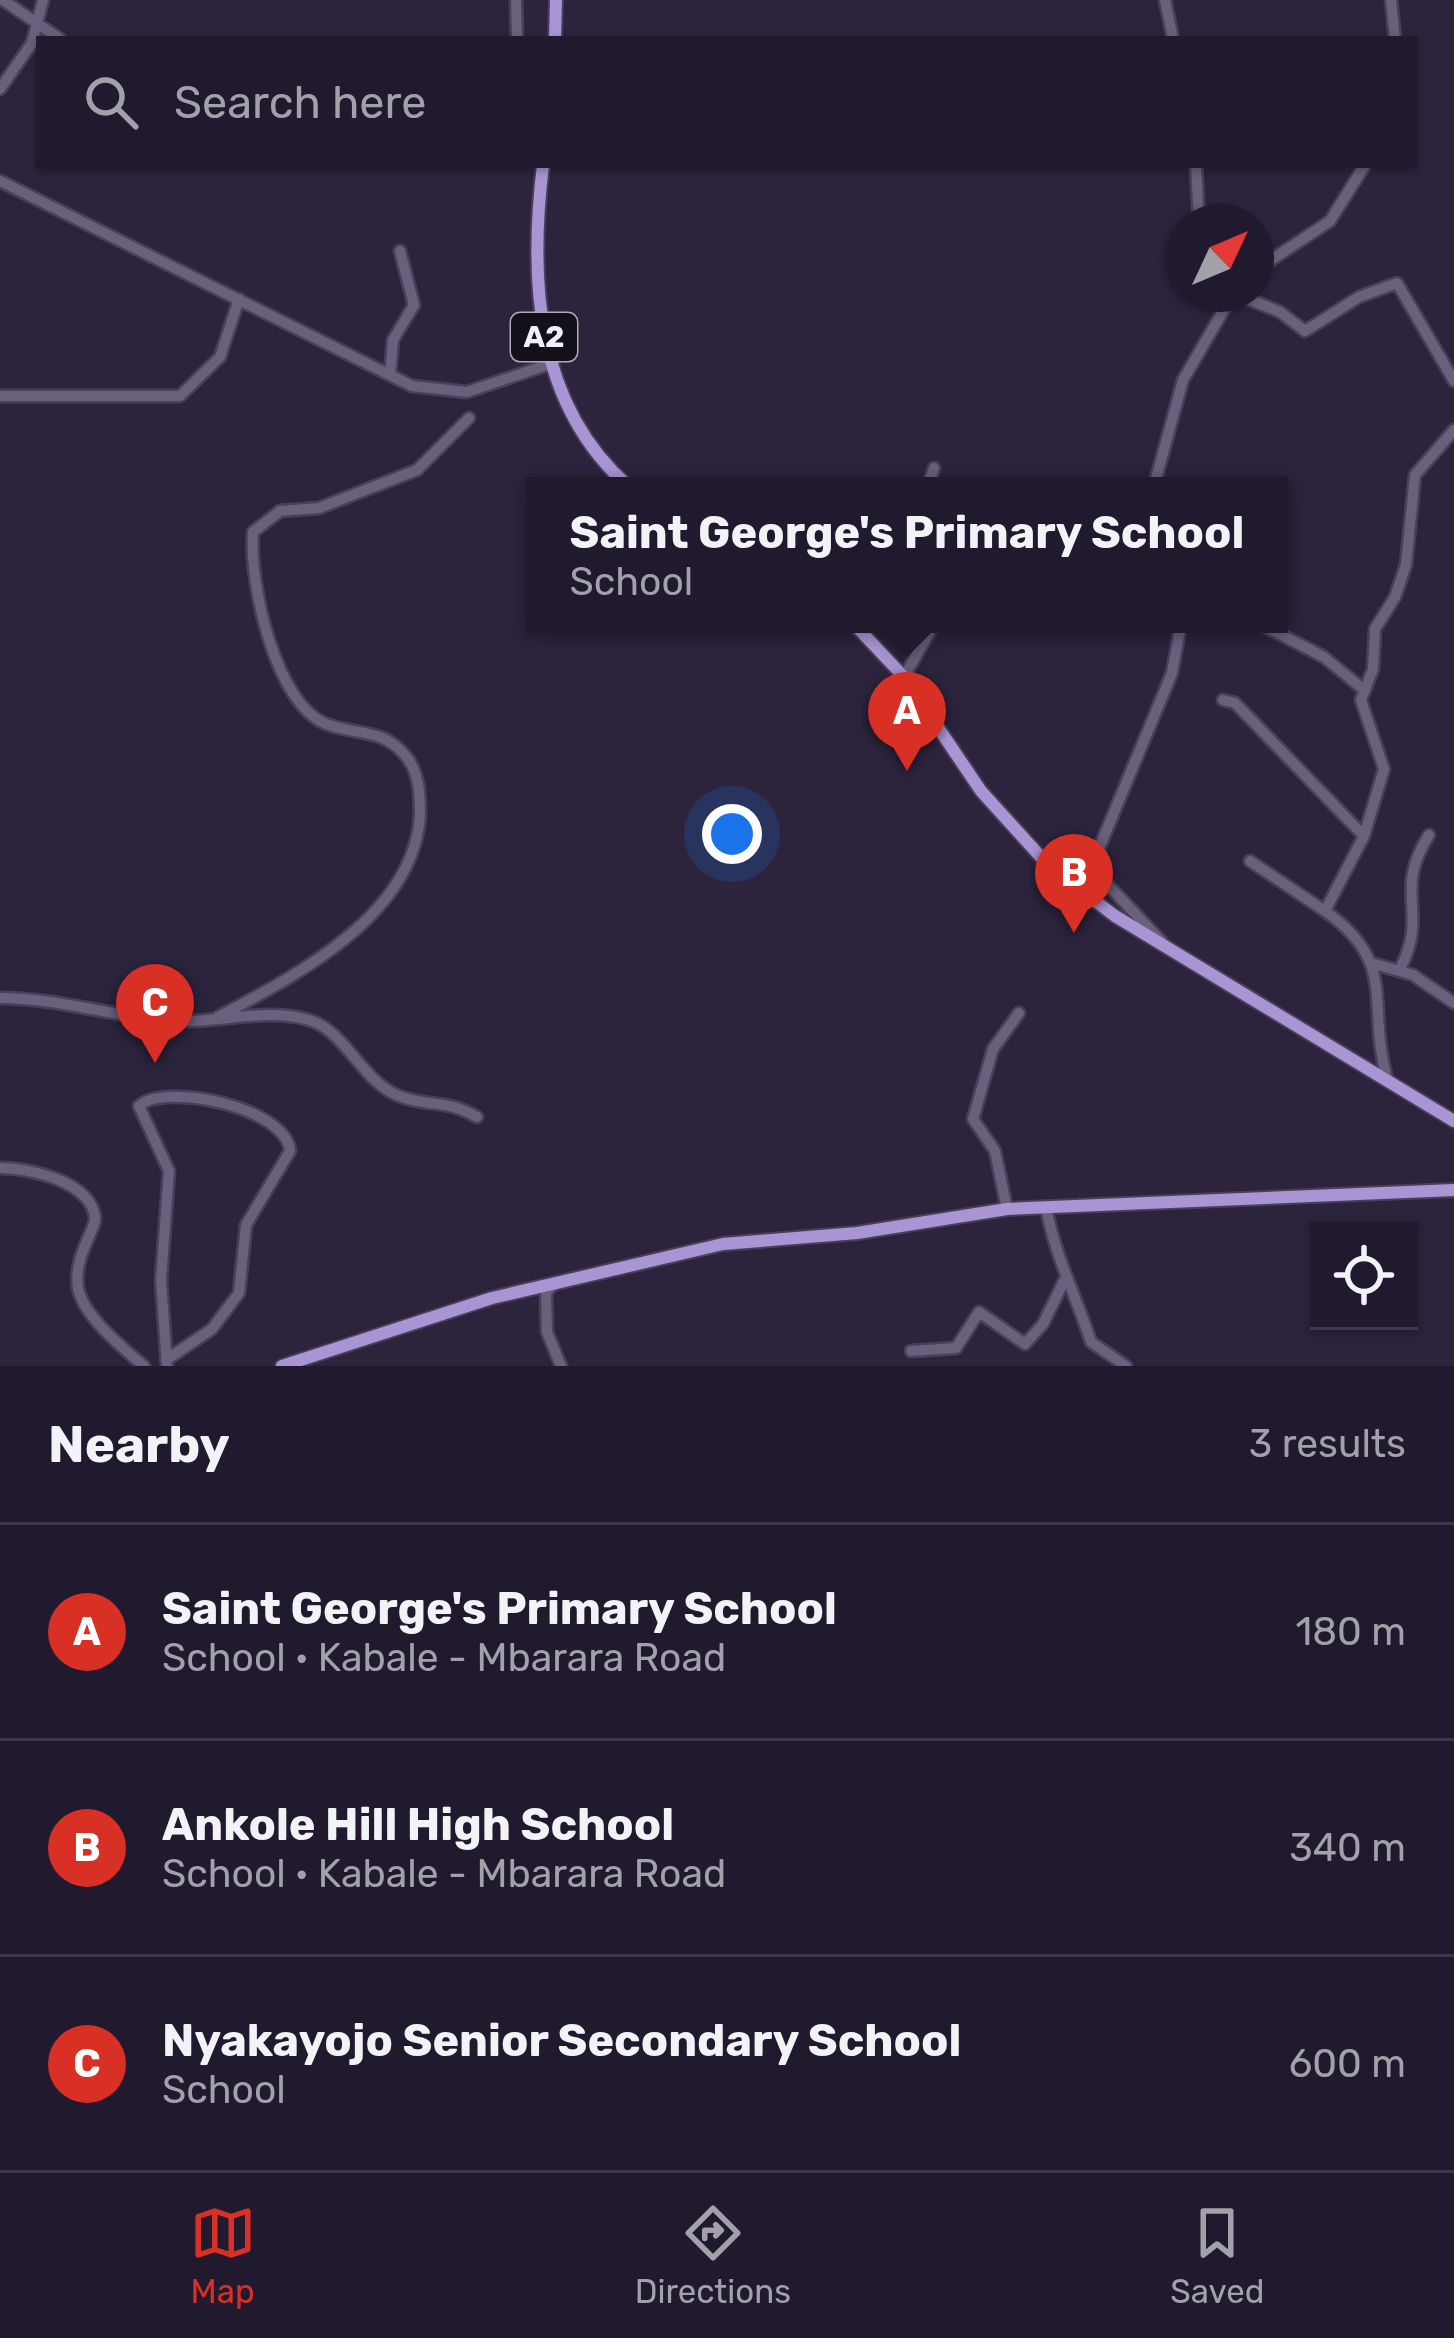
<!DOCTYPE html>
<meta charset="utf-8">
<style>
:root{--surface:#211a2e;--page:#2d273a;--text:#f1f3f6;--muted:#a2a1aa;--line:#3e384a;--accent:#d93025}
body{margin:0;font-family:Rubik,sans-serif;background:var(--page);color:var(--text)}
.controls{position:absolute;right:36px;bottom:36px;display:grid;overflow:hidden;border-radius:0px;box-shadow:0 3px 9px #0004}
.controls button{width:108px;height:108px;display:grid;place-items:center;padding:0;border:0;border-bottom:3px solid var(--line);background:var(--surface);color:var(--text);font:60px sans-serif}
.compass{position:absolute;left:1166px;top:204px;width:108px;height:108px;border-radius:50%;background:var(--surface);box-shadow:0 3px 9px #0004;rotate:46deg}
.you{position:absolute;left:732px;top:834px;width:42px;height:42px;margin:-30px;border:9px solid #fff;border-radius:50%;background:#1a73e8;box-shadow:0 0 0 18px #1a73e833}
.badge{display:grid;place-items:center;width:78px;height:78px;border-radius:50%;background:var(--accent);color:#fff;font-size:39px;font-weight:700}
.pin{position:absolute;translate:-50% -99px;filter:drop-shadow(0 3px 6px #0008)}
.pin::after{content:'';position:absolute;top:63px;width:42px;height:36px;background:inherit;clip-path:polygon(0 0,100% 0,50% 100%)}
.popup{position:absolute;left:526px;top:477px;width:762px;height:156px;box-sizing:border-box;display:grid;place-content:center;border-radius:0px;background:var(--surface);filter:drop-shadow(0 3px 9px #0005);font-size:39px;white-space:nowrap;color:var(--muted)}
.popup b{font-size:45px;color:var(--text)}
.popup::after{content:'';position:absolute;left:50%;top:100%;margin-left:-24px;border:24px solid transparent;border-top-color:var(--surface)}
.list{margin:0;padding:0;list-style:none}
h2{display:flex;justify-content:space-between;align-items:center;height:156px;margin:0;padding:0 48px;font-size:51px}
h2 small{font-size:39px;font-weight:400;color:var(--muted)}
.list li{display:grid;grid-template-columns:78px 1fr auto;gap:36px;align-items:center;box-sizing:border-box;height:216px;padding:0 48px;border-top:3px solid var(--line)}
.list b{display:block;font-size:45px;white-space:nowrap}
.list p{margin:0;font-size:39px;white-space:nowrap;color:var(--muted)}
.list em{font-size:39px;font-style:normal;color:var(--muted)}
.icon{flex:none;width:66px;height:66px;fill:none;stroke:currentColor;stroke-width:2;stroke-linecap:round;stroke-linejoin:round}
.map{position:relative;flex:none;width:1454px;height:1366px;overflow:hidden}
.search{position:absolute;background:var(--surface);box-shadow:0 3px 9px #0004;left:36px;right:36px;top:36px;height:132px;display:flex;align-items:center;gap:30px;box-sizing:border-box;padding:0 42px;border-radius:0px;color:var(--muted);font-size:45px}
.sheet{height:804px;background:var(--surface)}
nav{display:flex;justify-content:space-around;align-items:center;box-sizing:border-box;height:168px;border-top:3px solid var(--line);background:var(--surface);font-size:33px;color:var(--muted)}
nav a{display:grid;justify-items:center;gap:6px}
nav .on{color:var(--accent)}
.map>svg:first-child{display:block}
</style>
<div class="map">
<svg width="1454" height="1366" viewBox="0 0 1454 1366">
<rect width="100%" height="100%" fill="#2c233d"/>
<g fill="none" stroke-linecap="round" stroke-linejoin="round">
<defs>
<path id="minor" d="M3,0L60,39
M516,0L517,39
M1165,0L1173,39
M1391,0L1395,39
M0,89L32,43L43,0
M1196,165L1199,222
M0,181L412,386L467,392L553,363
M1256,270L1330,221L1365,165
M1236,294L1280,312L1305,331L1359,297L1397,283L1454,381
M390,375L393,340L414,305L400,251
M0,396H180L220,357L239,299
M928,486L934,468
M1154,486L1183,380L1233,294
M1260,624L1324,657L1364,690
M904,677L934,624
M1223,700L1235,703L1364,836
M1250,861L1325,911
M1162,942L1108,885L1095,858L1172,673L1181,624
M1375,964L1413,975L1454,1003
M1400,969C1430,911 1392,893 1429,835
M0,998C59,998 114,1017 172,1021C216,1024 265,1007 309,1020C346,1031 361,1081 399,1096C426,1107 447,1099 477,1117
M218,1017C299,974 415,914 420,814C420,793 419,770 404,754C383,729 357,735 329,725C275,707 249,582 253,532L280,511L319,508L417,470L469,418
M1387,1079C1366,1003 1399,963 1325,911L1364,836L1384,769L1361,700L1373,669L1375,629L1395,597L1406,565L1415,475L1454,430
M0,1168C29,1168 90,1181 95,1217C97,1228 73,1256 78,1288C83,1316 123,1348 144,1366
M1046,1207C1055,1256 1076,1296 1091,1342L1126,1366
M1007,1209L995,1151L973,1119L993,1049L1019,1013
M555,1283L546,1292L547,1332L561,1366
M911,1351L956,1348L979,1312L1025,1344L1043,1324L1064,1281
M166,1360L212,1329L239,1293L246,1225L290,1151C286,1107 164,1082 139,1106L169,1171L161,1280L167,1366"/>
<path id="major" d="M555,39L556,0
M543,165C529,279 535,404 628,486
M854,624L904,677L981,791L1049,866L1115,916L1454,1121
M282,1366L492,1298L723,1244L857,1233L1007,1209L1454,1190"/>
</defs>
<use href="#minor" stroke="#483f58" stroke-width="15"/>
<use href="#major" stroke="#483f58" stroke-width="16"/>
<use href="#minor" stroke="#69607e" stroke-width="10"/>
<use href="#major" stroke="#a995d4" stroke-width="12"/>
</g>
<g text-anchor="middle" stroke-width="12" stroke-linejoin="round" paint-order="stroke">
<rect fill="#130f1b" stroke="#afabb8" stroke-width="3" x="511" y="313" width="66" height="48" rx="9"/>
<g font-size="30" font-weight="bold" fill="#f2eefc">
<text x="544" y="347">A2</text>
</g>
</g>
</svg>
<div class="controls">
<button><svg class="icon" aria-label="locate" viewBox="0 0 24 24"><circle cx="12" cy="12" r="6"/><path d="M12 2v4M12 18v4M2 12h4M18 12h4"/></svg></button>
</div>
<svg class="compass" viewBox="-18 -18 36 36"><path d="M0-13l5 13h-10z" fill="#e53935"/><path d="M0 13l5-13h-10z" fill="#a2a1aa"/></svg>
<div class="you"></div>
<div class="pin badge" style="left:907px;top:771px">A</div>
<div class="popup"><b>Saint George's Primary School</b>School</div>
<div class="pin badge" style="left:1074px;top:933px">B</div>
<div class="pin badge" style="left:155px;top:1063px">C</div>
<div class="search"><svg class="icon" aria-label="search" viewBox="0 0 24 24"><circle cx="10" cy="10" r="6"/><path d="M15 15l6 6"/></svg>Search here</div>
</div>
<section class="sheet">
<h2>Nearby<small>3 results</small></h2>
<ul class="list">
<li><span class="badge">A</span><div><b>Saint George's Primary School</b><p>School · Kabale - Mbarara Road</p></div><em>180 m</em></li>
<li><span class="badge">B</span><div><b>Ankole Hill High School</b><p>School · Kabale - Mbarara Road</p></div><em>340 m</em></li>
<li><span class="badge">C</span><div><b>Nyakayojo Senior Secondary School</b><p>School</p></div><em>600 m</em></li>
</ul>
</section>
<nav>
<a class="on"><svg class="icon" aria-label="map" viewBox="0 0 24 24"><path d="M3 6l6-2 6 2 6-2v14l-6 2-6-2-6 2zM9 4v14M15 6v14"/></svg>Map</a>
<a><svg class="icon" aria-label="directions" viewBox="0 0 24 24"><path d="M12 3l9 9-9 9-9-9zM9 14v-3h6M13 9l2 2-2 2"/></svg>Directions</a>
<a><svg class="icon" aria-label="saved" viewBox="0 0 24 24"><path d="M7 4h10v16l-5-4-5 4z"/></svg>Saved</a>
</nav>
